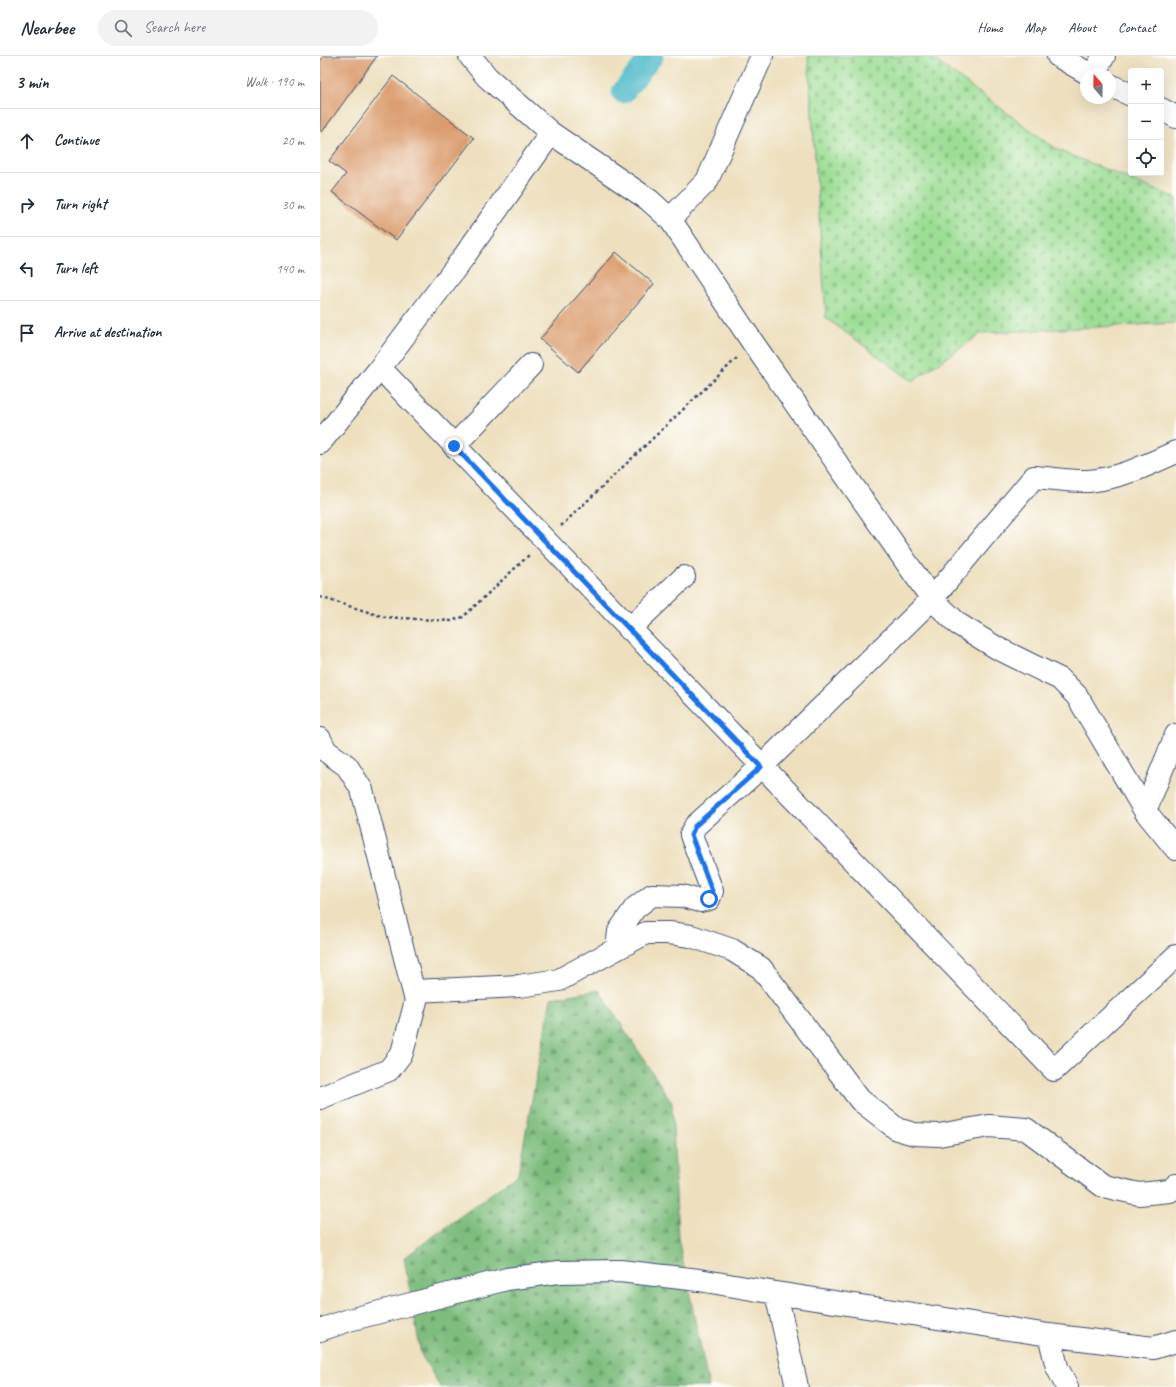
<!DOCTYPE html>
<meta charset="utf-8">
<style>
:root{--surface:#fff;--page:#f2f2f3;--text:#1f2937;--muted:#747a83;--line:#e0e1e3}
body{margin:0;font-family:Caveat,sans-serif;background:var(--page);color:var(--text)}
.controls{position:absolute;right:12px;top:12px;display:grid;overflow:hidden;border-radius:4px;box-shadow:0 4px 16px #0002}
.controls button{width:36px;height:36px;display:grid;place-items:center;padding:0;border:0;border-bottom:1px solid var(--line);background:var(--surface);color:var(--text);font:20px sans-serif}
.compass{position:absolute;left:760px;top:12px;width:36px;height:36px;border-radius:50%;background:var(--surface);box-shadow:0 4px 16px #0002;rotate:340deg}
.stop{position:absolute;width:12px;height:12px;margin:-9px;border:3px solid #1a73e8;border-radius:50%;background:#fff}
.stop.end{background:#1a73e8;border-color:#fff;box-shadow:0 1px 4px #0008}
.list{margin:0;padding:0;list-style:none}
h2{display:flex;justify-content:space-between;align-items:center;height:52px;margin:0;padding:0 16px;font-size:17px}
h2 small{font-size:13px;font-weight:400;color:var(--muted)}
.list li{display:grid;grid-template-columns:26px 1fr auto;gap:12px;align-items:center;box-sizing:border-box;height:64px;padding:0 16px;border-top:1px solid var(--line)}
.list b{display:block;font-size:15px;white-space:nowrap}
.list em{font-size:13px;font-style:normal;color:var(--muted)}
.icon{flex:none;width:22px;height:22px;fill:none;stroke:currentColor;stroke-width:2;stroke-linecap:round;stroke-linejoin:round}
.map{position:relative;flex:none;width:856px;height:1331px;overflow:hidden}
header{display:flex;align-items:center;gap:24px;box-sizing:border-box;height:56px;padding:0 20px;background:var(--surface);border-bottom:1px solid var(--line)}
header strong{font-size:19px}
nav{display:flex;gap:22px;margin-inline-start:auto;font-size:14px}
.search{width:280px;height:36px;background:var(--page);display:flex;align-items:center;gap:10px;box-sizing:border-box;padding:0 14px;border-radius:22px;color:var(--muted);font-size:15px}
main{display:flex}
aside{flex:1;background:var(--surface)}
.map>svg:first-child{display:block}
</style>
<header>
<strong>Nearbee</strong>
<div class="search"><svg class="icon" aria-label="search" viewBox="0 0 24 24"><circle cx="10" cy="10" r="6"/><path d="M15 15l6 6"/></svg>Search here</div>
<nav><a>Home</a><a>Map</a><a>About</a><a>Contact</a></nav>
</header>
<main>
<aside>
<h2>3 min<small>Walk · 190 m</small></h2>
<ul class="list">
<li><svg class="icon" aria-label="ahead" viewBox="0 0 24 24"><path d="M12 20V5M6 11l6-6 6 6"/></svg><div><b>Continue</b></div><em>20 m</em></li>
<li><svg class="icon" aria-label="right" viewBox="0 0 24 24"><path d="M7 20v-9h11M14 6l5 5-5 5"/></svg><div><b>Turn right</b></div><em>30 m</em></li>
<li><svg class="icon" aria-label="left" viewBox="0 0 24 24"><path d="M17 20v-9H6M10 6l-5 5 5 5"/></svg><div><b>Turn left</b></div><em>140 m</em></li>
<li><svg class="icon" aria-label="arrive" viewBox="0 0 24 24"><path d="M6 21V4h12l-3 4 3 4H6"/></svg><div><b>Arrive at destination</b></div></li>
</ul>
</aside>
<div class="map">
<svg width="856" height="1331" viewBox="0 0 856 1331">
<defs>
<pattern id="forest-firs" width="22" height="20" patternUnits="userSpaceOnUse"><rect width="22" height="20" fill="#7ebd7e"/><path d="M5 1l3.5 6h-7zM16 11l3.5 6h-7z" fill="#669a6a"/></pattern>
<pattern id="cemetery-stones" width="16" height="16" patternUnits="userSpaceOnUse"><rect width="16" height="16" fill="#9dde95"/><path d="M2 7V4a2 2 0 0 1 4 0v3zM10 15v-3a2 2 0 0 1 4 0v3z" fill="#87bf83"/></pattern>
</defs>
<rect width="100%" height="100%" fill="#fdfcf7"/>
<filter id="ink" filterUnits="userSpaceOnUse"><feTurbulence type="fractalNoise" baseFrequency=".025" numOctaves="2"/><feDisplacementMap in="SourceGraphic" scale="8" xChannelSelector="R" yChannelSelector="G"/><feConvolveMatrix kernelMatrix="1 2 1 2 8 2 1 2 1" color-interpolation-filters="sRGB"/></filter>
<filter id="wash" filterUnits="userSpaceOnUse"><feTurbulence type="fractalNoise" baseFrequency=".012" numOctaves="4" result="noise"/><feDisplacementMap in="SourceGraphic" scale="16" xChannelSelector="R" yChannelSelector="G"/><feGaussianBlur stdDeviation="0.9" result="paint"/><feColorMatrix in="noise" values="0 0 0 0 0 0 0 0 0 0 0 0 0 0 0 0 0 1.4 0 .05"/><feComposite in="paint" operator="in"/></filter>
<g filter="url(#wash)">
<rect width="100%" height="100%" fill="#eee0bf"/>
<path fill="url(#forest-firs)" stroke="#4c766e" d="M279,934L352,1047L358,1182L389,1331H120L101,1298L84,1202L198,1118L231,942Z"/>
<path fill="url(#cemetery-stones)" stroke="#5c867a" d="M488,0H609L738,94L856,142V267L662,277L592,325L506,262Z"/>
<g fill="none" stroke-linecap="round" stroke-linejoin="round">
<path stroke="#4fbbca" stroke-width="23" d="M303,36L332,0"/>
</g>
<g id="blocks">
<path fill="#db9d70" d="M4,0H57L2,76L0,74V5Z
M73,20L154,82L76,184L12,136L26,118L9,105Z
M296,196L334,228L258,316L220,283Z"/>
</g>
</g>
<g filter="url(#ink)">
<use href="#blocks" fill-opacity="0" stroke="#3b4a6d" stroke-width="1"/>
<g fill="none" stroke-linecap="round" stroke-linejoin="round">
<defs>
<path id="minor" d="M150,0L167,21L231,77L329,144L350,163L433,287L612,543L638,568L677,592L740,623L757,640L825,755L856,793
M738,0L769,18
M773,18L784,0
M790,29L811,39
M841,53L856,61
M350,163L387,125L442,0
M60,312L734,1014L856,900
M0,387L60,312L143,202L231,77
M134,390L211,309
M309,573L364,521
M0,683L6,695L27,710L42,734L96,945L82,997L69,1014L0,1042
M825,755L856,679
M297,893L299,875L315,852L332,839L362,840L380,845L389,843L392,835L371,779L375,770L441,711L612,543L714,421C732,422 751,426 769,425C800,422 828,409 856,396
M94,935L199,930L239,924L326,877H349L371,880L412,894L441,912L540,1044L577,1073L594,1078L619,1079L669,1070L706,1073L783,1130L819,1138L850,1135L856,1129
M456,1237L477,1331
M0,1274L29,1264L187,1223L239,1216L300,1215L379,1224L456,1237L729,1279L833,1292L856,1285
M729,1279L737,1311L747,1331"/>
</defs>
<use href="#minor" stroke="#3b4a6d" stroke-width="24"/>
<path stroke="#3b4a6d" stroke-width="2.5" stroke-dasharray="3 3" stroke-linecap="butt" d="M241,470L417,302
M0,541L64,561L131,565L143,561L209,499"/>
<use href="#minor" stroke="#fff" stroke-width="22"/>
</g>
</g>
<g fill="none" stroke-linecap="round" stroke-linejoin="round" filter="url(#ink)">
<path stroke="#1a73e8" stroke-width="5" d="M134,390L441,711L375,770L371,779L392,835L389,843"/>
</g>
</svg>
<div class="controls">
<button>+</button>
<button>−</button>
<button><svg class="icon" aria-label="locate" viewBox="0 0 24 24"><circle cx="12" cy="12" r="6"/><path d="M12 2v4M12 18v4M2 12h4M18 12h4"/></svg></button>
</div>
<svg class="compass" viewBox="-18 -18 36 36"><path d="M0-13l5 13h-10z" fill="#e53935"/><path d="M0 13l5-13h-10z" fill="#747a83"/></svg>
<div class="stop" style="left:389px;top:843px"></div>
<div class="stop end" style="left:134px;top:390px"></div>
</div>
</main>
